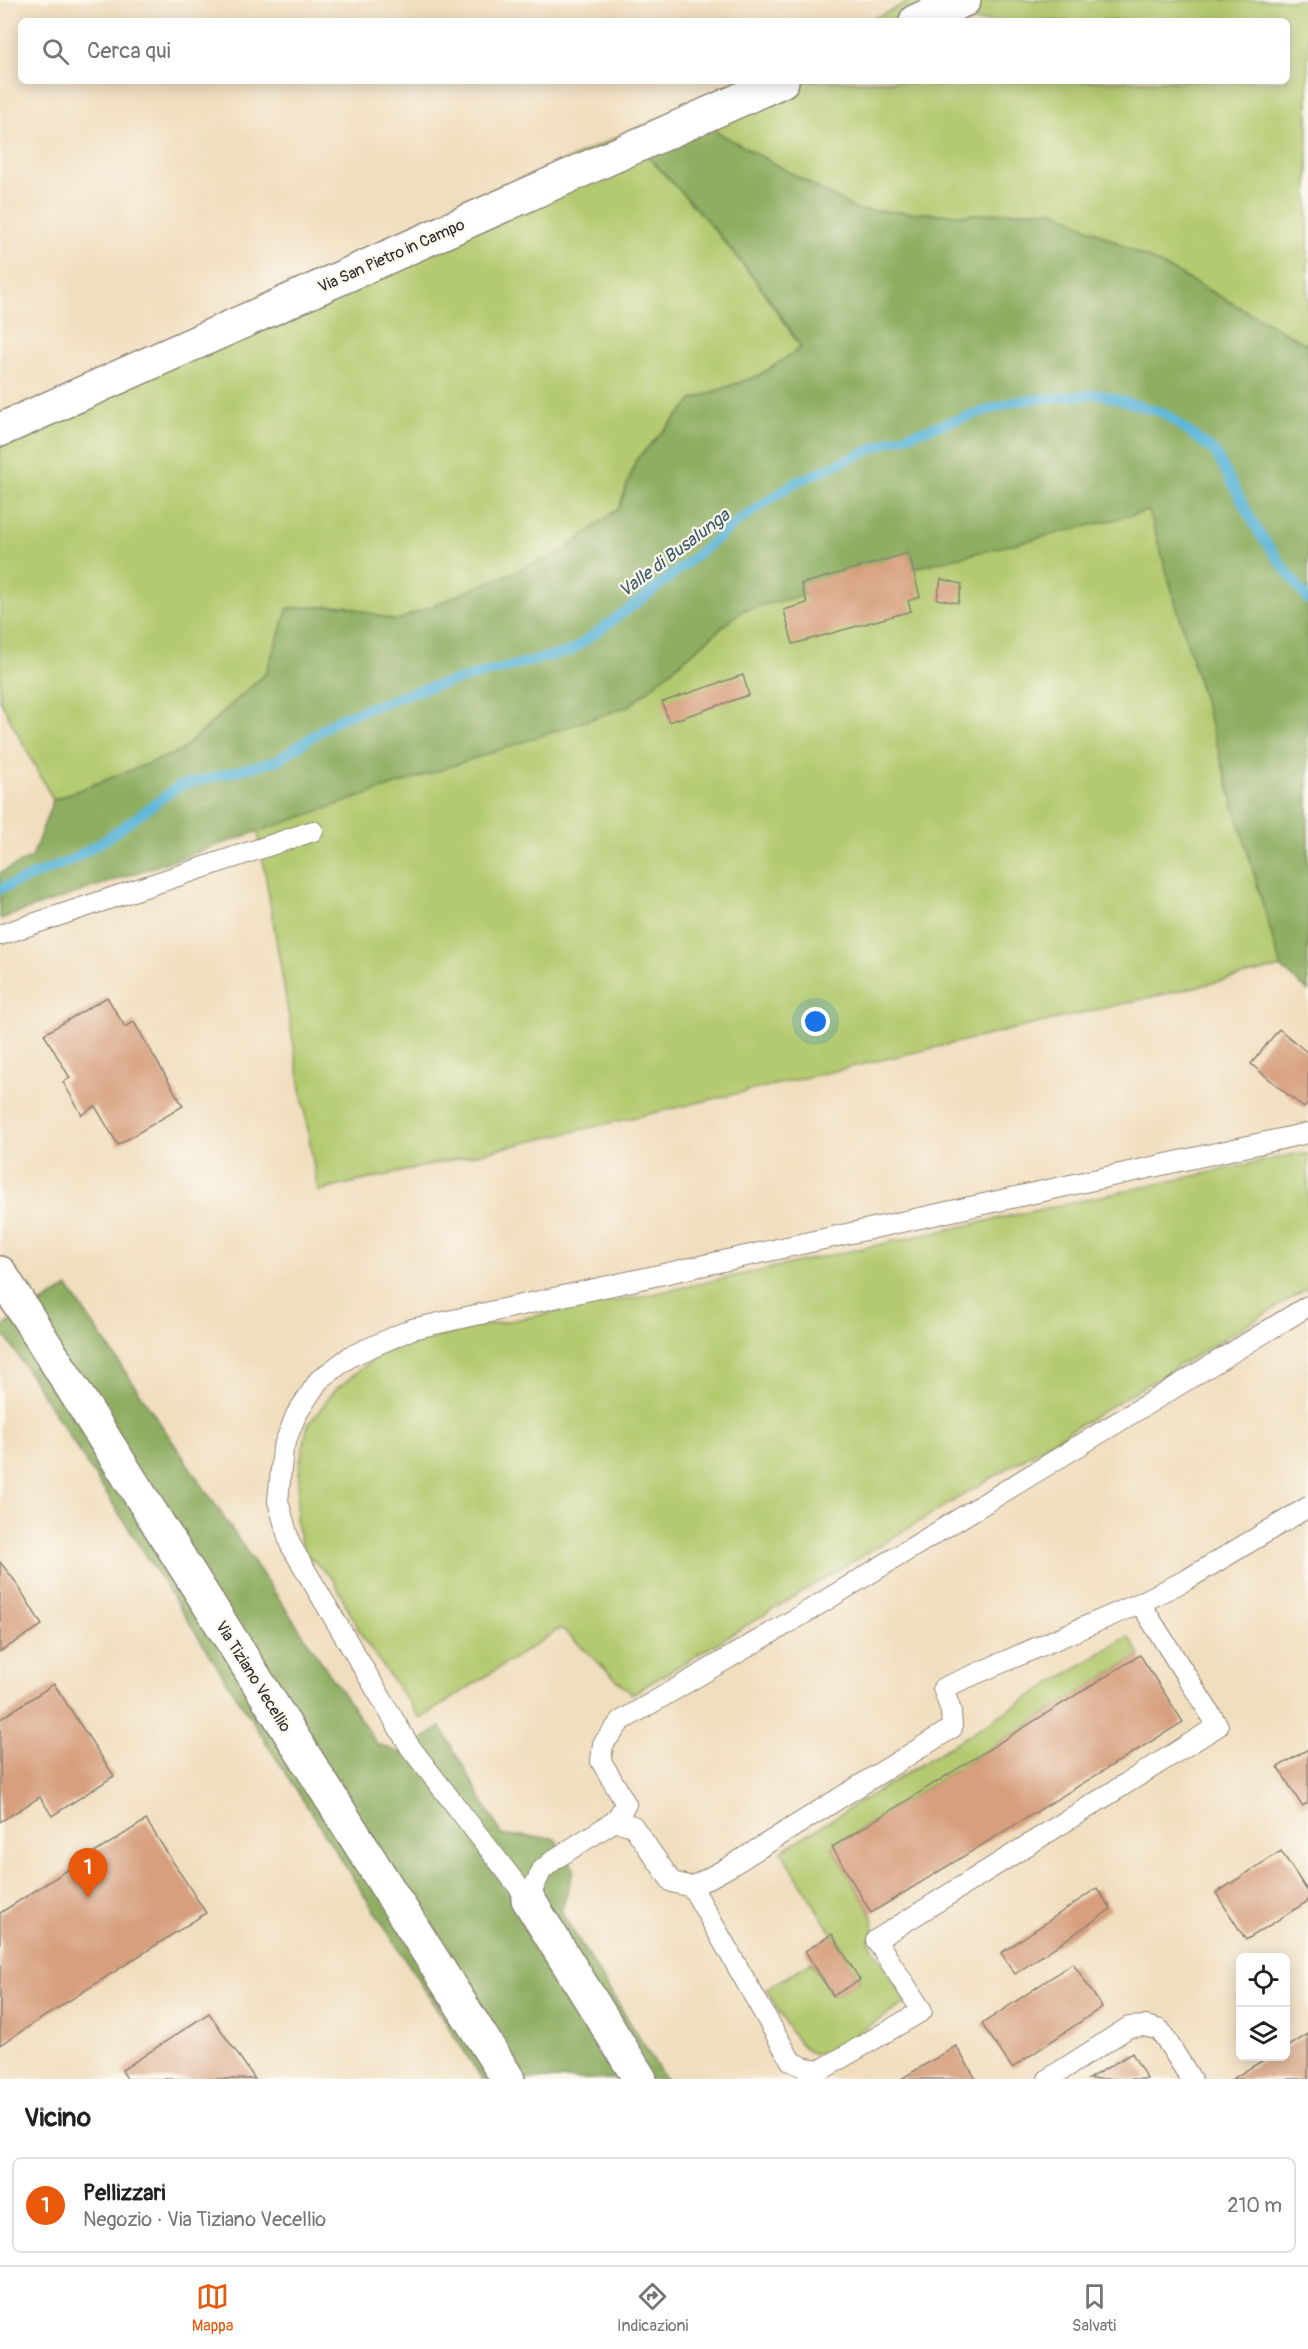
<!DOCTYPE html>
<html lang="it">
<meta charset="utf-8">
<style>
:root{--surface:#fff;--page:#f6f6f6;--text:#202124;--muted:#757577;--line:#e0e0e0;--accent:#ea580c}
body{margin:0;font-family:Pangolin,sans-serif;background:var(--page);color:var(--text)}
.controls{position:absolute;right:18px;bottom:18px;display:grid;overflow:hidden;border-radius:9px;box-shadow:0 3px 15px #0003}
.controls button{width:54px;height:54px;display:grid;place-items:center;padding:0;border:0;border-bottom:2px solid var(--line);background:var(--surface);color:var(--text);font:30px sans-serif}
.you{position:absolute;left:816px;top:1022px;width:21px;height:21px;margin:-15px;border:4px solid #fff;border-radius:50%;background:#1a73e8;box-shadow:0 0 0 9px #1a73e833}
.badge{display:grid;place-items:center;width:39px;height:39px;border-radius:50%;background:var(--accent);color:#fff;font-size:20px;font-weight:700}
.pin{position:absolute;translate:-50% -50px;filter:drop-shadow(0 2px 3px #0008)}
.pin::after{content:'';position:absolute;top:32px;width:21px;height:18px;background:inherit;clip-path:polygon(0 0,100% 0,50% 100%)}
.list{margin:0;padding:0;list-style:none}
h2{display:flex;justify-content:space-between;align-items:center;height:78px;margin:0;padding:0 24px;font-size:26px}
h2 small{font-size:20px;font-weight:400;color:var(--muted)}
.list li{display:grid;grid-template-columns:39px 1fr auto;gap:18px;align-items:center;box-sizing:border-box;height:96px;margin:0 12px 12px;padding:0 12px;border:2px solid var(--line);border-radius:9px}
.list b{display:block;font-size:22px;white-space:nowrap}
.list p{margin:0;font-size:20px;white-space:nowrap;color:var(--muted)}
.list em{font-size:20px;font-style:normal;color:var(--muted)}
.icon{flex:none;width:33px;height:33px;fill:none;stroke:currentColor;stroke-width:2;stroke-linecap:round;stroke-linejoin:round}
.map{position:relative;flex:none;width:1308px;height:2079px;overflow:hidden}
.search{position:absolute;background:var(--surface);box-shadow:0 3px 15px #0003;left:18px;right:18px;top:18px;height:66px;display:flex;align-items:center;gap:15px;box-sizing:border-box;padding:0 21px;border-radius:9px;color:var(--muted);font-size:22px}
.sheet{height:186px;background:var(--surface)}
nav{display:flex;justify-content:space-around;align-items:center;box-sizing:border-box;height:84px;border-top:2px solid var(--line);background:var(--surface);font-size:16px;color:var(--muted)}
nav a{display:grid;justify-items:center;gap:3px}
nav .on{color:var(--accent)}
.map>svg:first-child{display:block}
</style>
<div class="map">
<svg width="1308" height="2079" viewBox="0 0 1308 2079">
<rect width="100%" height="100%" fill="#fbf7ec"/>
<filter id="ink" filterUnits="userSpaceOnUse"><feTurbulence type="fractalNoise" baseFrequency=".0167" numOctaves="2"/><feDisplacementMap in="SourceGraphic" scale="12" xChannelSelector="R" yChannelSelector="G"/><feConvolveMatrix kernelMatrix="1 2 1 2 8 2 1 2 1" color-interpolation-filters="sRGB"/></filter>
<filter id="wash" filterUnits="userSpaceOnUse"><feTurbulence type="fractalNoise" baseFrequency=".008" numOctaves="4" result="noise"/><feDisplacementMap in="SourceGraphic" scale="24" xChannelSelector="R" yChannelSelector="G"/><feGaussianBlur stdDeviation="1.35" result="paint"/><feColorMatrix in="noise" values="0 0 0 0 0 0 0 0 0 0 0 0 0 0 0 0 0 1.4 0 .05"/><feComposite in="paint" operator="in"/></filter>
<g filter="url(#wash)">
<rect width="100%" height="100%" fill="#f1debf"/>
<path fill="#b3ca6f" stroke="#6f7a4d" stroke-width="1.5" d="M913,0H1308V345L1181,275L1053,210L961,215L857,210L678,110L739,81H1287V21H868Z
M626,133L703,216L756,281L801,348L760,375L694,399L636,460L619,508L562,552L396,621L346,606L289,608L266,673L181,751L53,800L0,700V422Z
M1149,510L1281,967L318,1191L258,831L629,706L743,610Z
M1295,1154H1308V1288L632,1694L561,1628L420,1719L363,1638L333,1579L304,1552L296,1523L300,1462L308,1425L335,1390L378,1355L429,1339L482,1326L643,1296Z
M1128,1636L1140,1655L832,1847L871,1913L874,1929L869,1941L906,2003L828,2052C822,2053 816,2055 810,2052C793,2043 777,2006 766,1989L811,1962L833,1996L860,1980L781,1851Z"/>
<path fill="#8eae62" stroke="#5c6c46" stroke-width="1.5" d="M678,110L857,210L961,215L1053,210L1181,275L1308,345V991L1281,967L1149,511L743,610L629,706L0,919V873L32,857L53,800L181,751L266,673L288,608L346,606L396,621L562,552L619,508L636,460L694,399L760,375L801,348C755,268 689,200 626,133Z
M68,1287L377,1744L401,1753L441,1727L502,1835L555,1838L574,1869L561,1912L665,2079H482L0,1328Z"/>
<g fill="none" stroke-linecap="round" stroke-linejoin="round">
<path stroke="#5ab5d8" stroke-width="10" d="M0,889L69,861L105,840L179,786L276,761L338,719L422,689L571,651L649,594L736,523L794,483L893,440L1016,401L1099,394L1164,413L1215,452L1259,533L1308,600"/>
</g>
<g id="blocks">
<path fill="#d79f7e" d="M909,553L920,597L908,601L911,611L793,644L784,610L807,603L801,584Z
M941,579L962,584L958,603L937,599Z
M743,675L749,695L669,722L662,702Z
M107,997L125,1027L134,1022L183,1106L118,1145L95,1106L82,1115L63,1082L70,1078L44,1034Z
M1279,1029L1308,1053V1103L1304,1108L1251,1064Z
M0,1562L15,1581L42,1625L0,1652Z
M1140,1655L1183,1722L871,1913L832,1847Z
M54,1684L114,1776L52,1816L40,1797L0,1822V1719Z
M1308,1749V1803L1302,1806L1278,1767Z
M146,1820L206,1913L0,2045V1913Z
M1281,1851L1308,1892V1901L1246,1940L1216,1893Z
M1097,1888L1111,1909L1015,1974L1001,1953Z
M832,1934L860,1980L833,1996L805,1951Z
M1073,1963L1102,2007L1012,2068L982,2024Z
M209,2013L255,2079H127L122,2070Z
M1308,2034V2079H1232L1270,2056H1286V2048Z
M956,2046L976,2079H901Z
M1132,2053L1147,2079H1088Z"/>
</g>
</g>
<g filter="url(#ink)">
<use href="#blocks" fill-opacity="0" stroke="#8e8475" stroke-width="1.5"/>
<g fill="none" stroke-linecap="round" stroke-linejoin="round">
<defs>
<path id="lane" d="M0,935L313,831
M1308,1133L412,1329L351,1356L319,1380L296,1415L283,1448L278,1501L290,1544L410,1747L528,1899L542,1870L555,1859L615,1821L626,1804L601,1761L603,1744L621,1721L795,1619L1308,1306
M615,1821L633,1826L672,1882L692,1887L729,1867L952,1728L951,1711L943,1688L1140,1603L1186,1580L1308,1507
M692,1887L791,2061L805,2068L821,2070L922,2011L876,1940L1218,1726L1140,1603
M1048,2079L1129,2027L1145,2026L1160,2030L1191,2079"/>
<path id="street" d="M916,21L964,0
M0,430L782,81
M528,1899L640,2079"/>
<path id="primary" d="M0,1273L508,2079"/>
</defs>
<use href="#lane" stroke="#8e8475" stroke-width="22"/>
<use href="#street" stroke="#8e8475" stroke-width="36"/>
<use href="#primary" stroke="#8e8475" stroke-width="36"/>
<use href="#lane" stroke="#fff" stroke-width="20"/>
<use href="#street" stroke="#fff" stroke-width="33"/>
<use href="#primary" stroke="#fff" stroke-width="33"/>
</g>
</g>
<g text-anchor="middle" stroke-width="4.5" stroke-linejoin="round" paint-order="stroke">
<g font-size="16" fill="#2b2b2b" stroke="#fbf7ec">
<text transform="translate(391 255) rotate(-24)" y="6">Via San Pietro in Campo</text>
<text transform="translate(254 1676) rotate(58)" y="6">Via Tiziano Vecellio</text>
</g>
<g font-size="18" font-style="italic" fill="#3b5b68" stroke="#fbf7ec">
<text transform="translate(674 553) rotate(-37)" y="6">Valle di Busalunga</text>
</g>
</g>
</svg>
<div class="controls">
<button><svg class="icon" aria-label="locate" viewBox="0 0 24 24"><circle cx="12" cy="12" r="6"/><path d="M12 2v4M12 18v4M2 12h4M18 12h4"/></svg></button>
<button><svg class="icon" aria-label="layers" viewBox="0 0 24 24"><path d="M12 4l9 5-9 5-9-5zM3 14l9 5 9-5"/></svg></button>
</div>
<div class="you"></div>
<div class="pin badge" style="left:88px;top:1898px">1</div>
<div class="search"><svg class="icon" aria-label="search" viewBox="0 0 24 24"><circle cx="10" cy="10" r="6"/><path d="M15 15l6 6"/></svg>Cerca qui</div>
</div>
<section class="sheet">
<h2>Vicino<small></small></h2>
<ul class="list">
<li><span class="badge">1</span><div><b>Pellizzari</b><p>Negozio · Via Tiziano Vecellio</p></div><em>210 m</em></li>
</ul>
</section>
<nav>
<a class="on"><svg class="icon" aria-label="map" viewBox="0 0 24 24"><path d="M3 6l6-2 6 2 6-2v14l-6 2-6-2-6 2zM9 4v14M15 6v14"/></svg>Mappa</a>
<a><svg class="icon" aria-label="directions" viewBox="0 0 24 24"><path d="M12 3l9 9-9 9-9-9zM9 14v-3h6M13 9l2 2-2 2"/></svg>Indicazioni</a>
<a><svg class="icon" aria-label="saved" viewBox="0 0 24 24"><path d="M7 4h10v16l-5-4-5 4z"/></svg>Salvati</a>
</nav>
